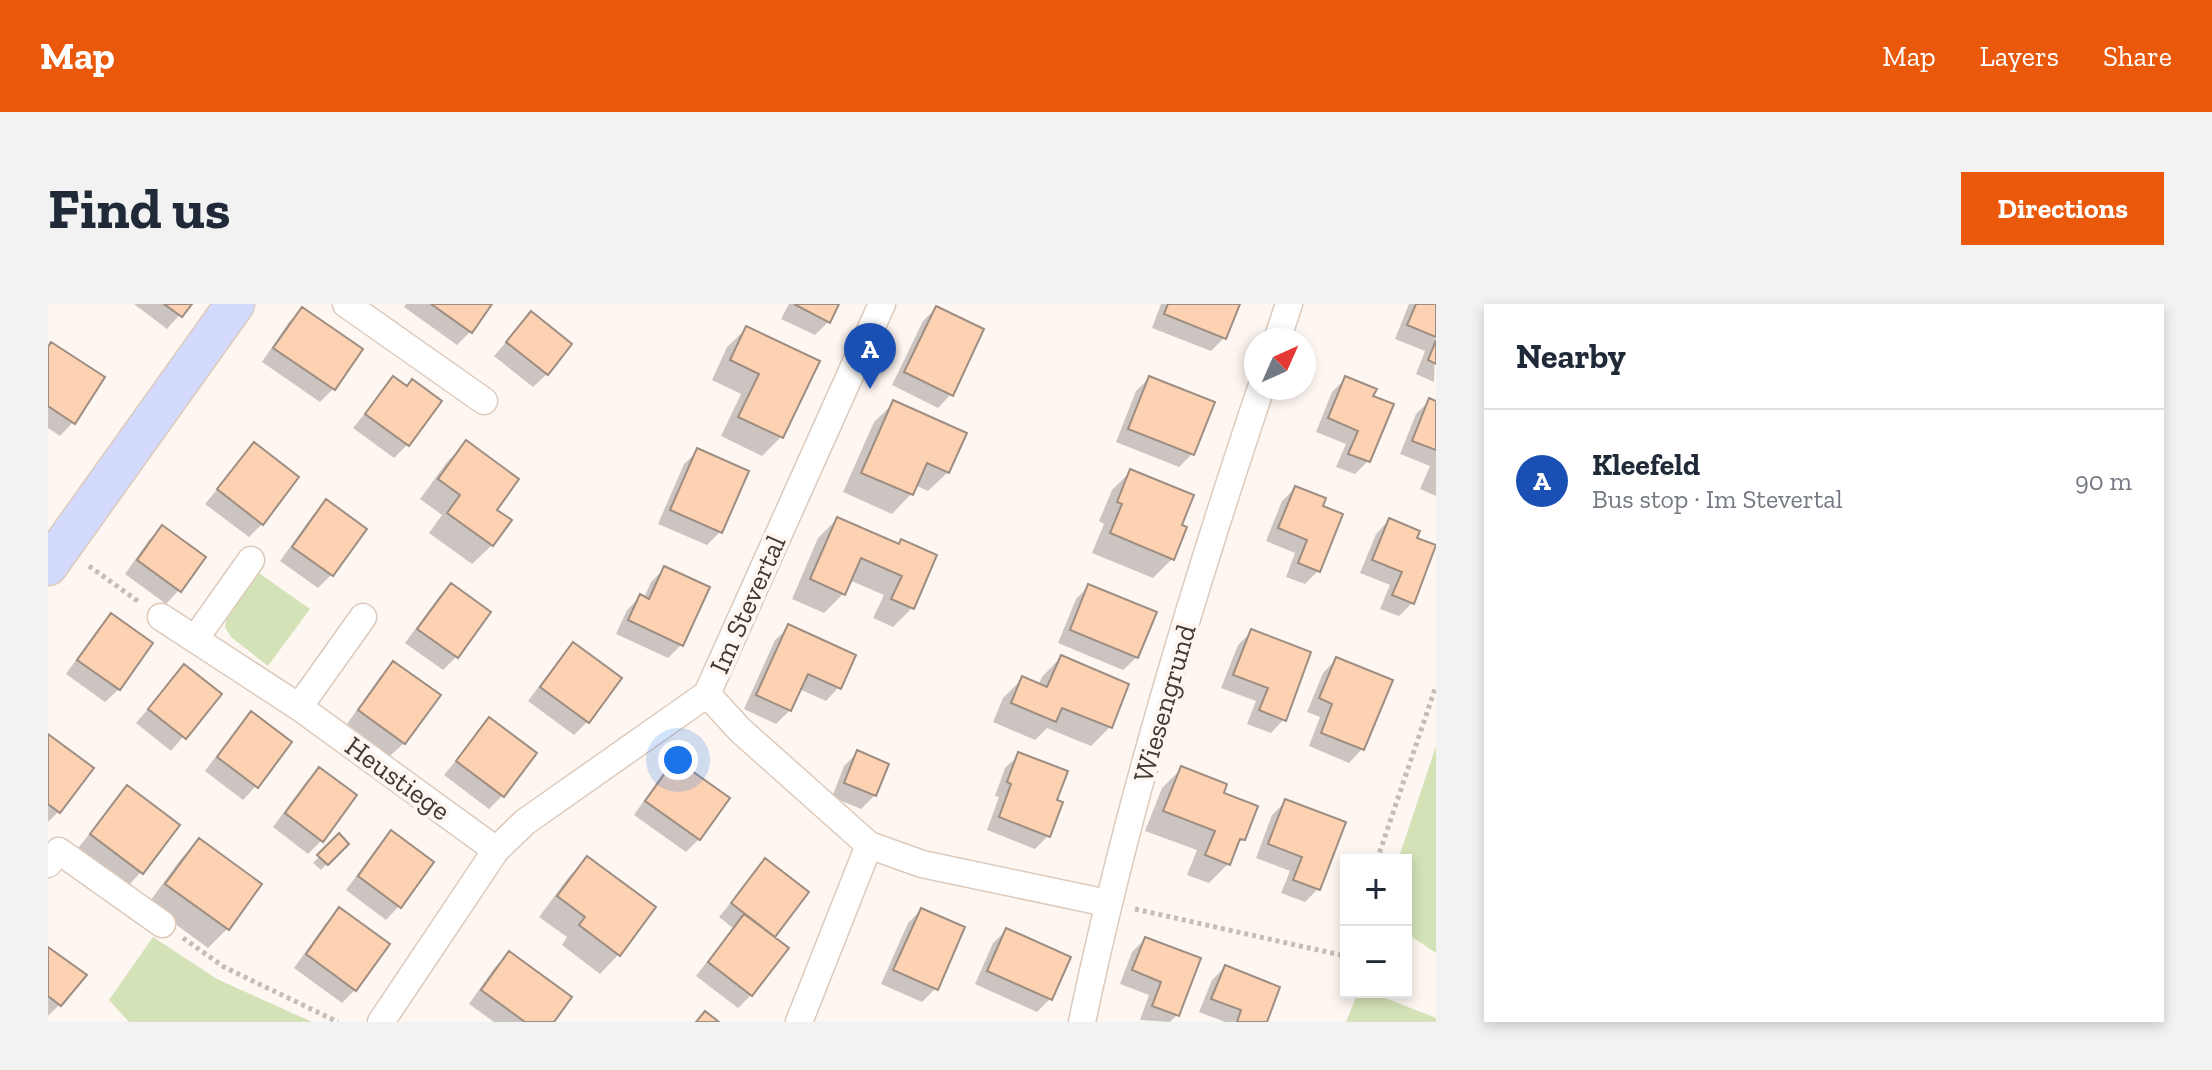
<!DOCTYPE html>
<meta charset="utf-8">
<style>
:root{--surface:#fff;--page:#f2f2f3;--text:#1f2937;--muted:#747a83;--line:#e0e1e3;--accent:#ea580c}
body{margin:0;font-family:"Zilla Slab",serif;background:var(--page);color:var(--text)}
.controls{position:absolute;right:24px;bottom:24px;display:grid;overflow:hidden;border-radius:0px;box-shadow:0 4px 12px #0003}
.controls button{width:72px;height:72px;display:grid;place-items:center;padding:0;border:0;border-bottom:2px solid var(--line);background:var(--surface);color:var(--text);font:40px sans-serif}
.compass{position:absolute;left:1196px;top:24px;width:72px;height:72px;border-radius:50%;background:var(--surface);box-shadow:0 4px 12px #0003;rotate:45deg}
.you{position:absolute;left:630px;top:456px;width:28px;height:28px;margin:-20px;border:6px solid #fff;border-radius:50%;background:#1a73e8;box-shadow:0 0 0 12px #1a73e833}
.badge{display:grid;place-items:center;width:52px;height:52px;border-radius:50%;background:var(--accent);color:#fff;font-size:26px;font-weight:700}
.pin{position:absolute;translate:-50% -66px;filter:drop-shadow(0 2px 4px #0008)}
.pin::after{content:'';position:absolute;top:42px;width:28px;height:24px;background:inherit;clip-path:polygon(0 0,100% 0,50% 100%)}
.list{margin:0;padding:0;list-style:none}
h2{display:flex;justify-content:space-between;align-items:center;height:104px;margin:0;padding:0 32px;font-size:34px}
h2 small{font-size:26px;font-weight:400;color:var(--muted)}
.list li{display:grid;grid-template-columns:52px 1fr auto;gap:24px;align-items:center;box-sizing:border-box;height:144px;padding:0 32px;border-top:2px solid var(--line)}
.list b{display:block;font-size:30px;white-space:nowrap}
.list p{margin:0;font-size:26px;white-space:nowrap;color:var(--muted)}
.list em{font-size:26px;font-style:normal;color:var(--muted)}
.map{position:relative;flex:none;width:1388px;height:718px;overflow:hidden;border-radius:0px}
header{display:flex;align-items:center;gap:48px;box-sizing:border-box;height:112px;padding:0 40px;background:var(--accent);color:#fff}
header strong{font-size:38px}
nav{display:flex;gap:44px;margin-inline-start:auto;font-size:28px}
.intro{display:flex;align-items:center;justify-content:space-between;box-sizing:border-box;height:192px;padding:0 48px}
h1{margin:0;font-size:56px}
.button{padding:20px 36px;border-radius:0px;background:var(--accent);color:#fff;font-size:28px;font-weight:700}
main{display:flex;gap:48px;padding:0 48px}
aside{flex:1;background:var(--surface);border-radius:0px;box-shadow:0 4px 12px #0003}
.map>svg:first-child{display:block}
</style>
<header>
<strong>Map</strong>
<nav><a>Map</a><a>Layers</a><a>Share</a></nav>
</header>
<div class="intro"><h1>Find us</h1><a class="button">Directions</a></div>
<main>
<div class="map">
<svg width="1388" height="718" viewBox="0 0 1388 718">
<rect width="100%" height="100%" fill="#fef6f1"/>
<path fill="#d4e2b7" d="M208,267L262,305L220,362L183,333L177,323L181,306Z
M1388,442V649L1358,629V556H1350Z
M105,633L169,675L264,718H81L61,696Z
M1310,688H1322L1388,714V718H1298Z"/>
<path fill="#0003" d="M86,0H141L119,25Z
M358,0H442L422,28L409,41L356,3Z
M741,0H789L781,17L767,31L733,15Z
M1113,0H1190L1176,34L1163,47L1104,24Z
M1361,0H1388L1386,78L1368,70L1377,47L1347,35Z
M888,4L903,90L890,104L844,81L875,17Z
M254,5L312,45L285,85L272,98L214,58L241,18Z
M483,10L499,70L485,83L446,52Z
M699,24L733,133L714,152L673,132L693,90L664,76L679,43Z
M0,44L25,118L12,132L0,124Z
M1101,74L1144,150L1131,163L1068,138L1088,87Z
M345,75L358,84L391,98L359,141L346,154L305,124Z
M1297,75L1323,93L1320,157L1307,170L1288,163L1298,140L1268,128L1284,88Z
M1381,97L1388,100V192L1372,185L1382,162L1352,150L1368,110Z
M846,99L900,168L880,187L867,181L863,190L844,210L795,188L826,118Z
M418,139L444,241L424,260L381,229L394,211L372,195L399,158Z
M206,141L248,174L214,220L201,233L157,200Z
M650,147L673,227L659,241L610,220L636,160Z
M1083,167L1131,222L1124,255L1105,274L1044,249L1056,220L1051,217L1064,186Z
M1247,184L1270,267L1257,280L1238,273L1247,249L1218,237L1234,197Z
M278,198L316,225L283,271L270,284L232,257L265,211Z
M789,215L850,242L864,304L845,323L825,314L836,291L801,276L795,290L776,309L744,295L770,234Z
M1341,216L1366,235L1364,299L1351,312L1332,305L1342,281L1312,269L1328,230Z
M114,223L131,286L118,300L77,270L101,236Z
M617,264L634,340L620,354L568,330L579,306L592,293L596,294L603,278Z
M403,281L408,353L395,366L357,339L390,294Z
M1041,282L1089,353L1075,366L1010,339L1028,295Z
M63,312L103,340L71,385L57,398L18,370L50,325Z
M741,323L791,383L778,397L751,385L742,406L728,420L696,405L727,336Z
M1203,328L1236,415L1223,429L1199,420L1208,397L1173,384L1190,341Z
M525,340L571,374L539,418L526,431L480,397L512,354Z
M1013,353L1062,423L1043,442L999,424L987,436L945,418L955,394L974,375L990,382L994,373Z
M1288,355L1314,445L1301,459L1261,442L1272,413L1259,408L1275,369Z
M345,360L356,439L342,452L299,420L332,373Z
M136,363L171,391L123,447L88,419Z
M203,410L208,482L195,496L157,467L190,423Z
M441,416L454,492L441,505L396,471Z
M0,432L10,508L0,518Z
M809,449L827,491L813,505L784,493L796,462Z
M971,451L1000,532L987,545L939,526L951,493L947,492L957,464Z
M628,458L651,535L638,548L586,511L614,471Z
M271,465L274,536L260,550L225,523L258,478Z
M1133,465L1173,490L1195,535L1187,543L1180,560L1161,579L1139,571L1149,546L1097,527L1114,484Z
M79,484L93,568L80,582L30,544Z
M1238,497L1270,585L1257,598L1233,589L1242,567L1208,554L1224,511Z
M343,529L351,602L338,616L298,586L330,542Z
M291,532L298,540L273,566L265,559Z
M151,536L180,624L160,644L100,600L132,556Z
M539,554L571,650L552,670L514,641L519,633L491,613L520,574Z
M717,557L758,589L724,634L703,691L690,704L648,672L685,624L671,613Z
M292,606L307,686L294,699L246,664L278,619Z
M873,606L888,684L874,698L833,680L860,619Z
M959,626L1003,694L989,708L927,680L945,639Z
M1097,635L1129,711L1122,718L1092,716L1101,691L1072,680L1084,648Z
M0,646L12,700L0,712Z
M461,650L504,718H446L421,700L447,663Z
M1177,663L1217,718H1177L1151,708L1164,676Z"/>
<path fill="#fcd2b3" stroke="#9e8d80" stroke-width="2" d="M116,0H144L134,13Z
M383,0H444L424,29Z
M746,0H791L782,19Z
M1120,0H1192L1178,35L1116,10Z
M1368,0H1388V33L1359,21Z
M888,2L936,25L905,92L856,68Z
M254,3L315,45L287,86L225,44Z
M483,7L524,40L500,71L458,38Z
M698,22L772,57L735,134L690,113L711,70L682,56Z
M1388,36V60L1380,56Z
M3,38L57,73L27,120L0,102V43Z
M345,72L359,82L364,75L394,97L361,142L317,110Z
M1101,72L1167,98L1146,151L1080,125Z
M1297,72L1329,85L1325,92L1346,100L1322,158L1300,150L1310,127L1280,114Z
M1381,94L1388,97V146L1364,137Z
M845,96L919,129L901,169L879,159L865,191L813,169Z
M418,136L471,175L449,206L464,216L445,242L399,209L412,191L390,175Z
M206,138L251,173L215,221L169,185Z
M649,144L701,167L674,229L622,206Z
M1082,165L1146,191L1134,221L1139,223L1126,256L1062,229L1074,200L1069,198Z
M1247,182L1278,194L1275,202L1295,210L1272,268L1250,259L1259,236L1230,224Z
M278,195L319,225L285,272L244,243Z
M789,213L851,240L853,235L889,251L866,305L843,295L854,272L813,254L797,291L762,275Z
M1341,214L1372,227L1369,234L1388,241L1366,300L1344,291L1354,268L1324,256Z
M114,221L158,253L133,288L89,256Z
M616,262L662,283L635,342L580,316L592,290L601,295Z
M403,279L443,308L410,354L369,325Z
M1040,280L1109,308L1090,354L1022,326Z
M63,309L105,339L72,386L29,356Z
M740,320L808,351L793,385L760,370L743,407L708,391Z
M1203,325L1263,348L1238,417L1211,406L1220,384L1185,371Z
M525,338L574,374L541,419L492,383Z
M1013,351L1081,380L1064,424L1014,404L1008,418L963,399L974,372L999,383Z
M1288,353L1345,376L1316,446L1273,429L1284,400L1271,394Z
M345,357L393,391L357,440L310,406Z
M136,360L174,390L138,435L100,405Z
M203,407L244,438L210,484L169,453Z
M441,413L489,449L456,493L408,457Z
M0,430L46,464L12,509L0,500Z
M809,446L841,460L828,492L796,479Z
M970,448L1020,467L1009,496L1015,498L1002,533L951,513L963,480L959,478Z
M627,455L682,494L652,536L597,497Z
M1133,462L1179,480L1176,489L1210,502L1197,536L1192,535L1182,561L1157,551L1167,527L1115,507Z
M271,463L309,491L275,538L237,509Z
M79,481L132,521L95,570L42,530Z
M1237,495L1298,518L1272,586L1245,576L1254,553L1220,540Z
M343,526L386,558L353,604L310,572Z
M291,529L301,540L280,561L269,551Z
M151,534L214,580L181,626L117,580Z
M539,552L608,603L572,652L531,621L537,613L509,592Z
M717,554L761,588L727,633L683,599Z
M291,603L342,640L308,687L258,650Z
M873,604L917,623L890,686L845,666Z
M696,610L741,644L704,692L660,658Z
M958,624L1023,653L1004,696L939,667Z
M1097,633L1153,654L1131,712L1104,702L1113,678L1084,666Z
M0,643L39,671L13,702L0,692Z
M461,647L524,693L506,718H477L433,686Z
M1177,661L1232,683L1219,718H1189L1193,706L1163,695Z
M657,707L671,718H648Z"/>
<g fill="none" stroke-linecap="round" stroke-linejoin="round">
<defs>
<path id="street" d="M298,0L436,97
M1229,36L1241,0
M113,313L251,403L448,546
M147,335L203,256
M659,390L692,426L821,541L874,560L1059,599
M251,403L315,313
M0,560L11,547L114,620
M333,718L448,546L477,518L659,390L834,0
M751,718L821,541
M1034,718C1079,504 1143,292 1213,84"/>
<path id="secondary" d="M0,262L187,0"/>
</defs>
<use href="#street" stroke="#dccabc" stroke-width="29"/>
<use href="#secondary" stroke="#dccabc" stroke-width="41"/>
<path stroke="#c4bcb7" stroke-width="5" stroke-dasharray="4 4" stroke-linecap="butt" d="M41,262L91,298
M1329,556L1388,382
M1087,605L1297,652L1298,648
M135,634L176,663L290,718"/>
<use href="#street" stroke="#fff" stroke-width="26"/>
<use href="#secondary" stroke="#d4dafe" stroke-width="38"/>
</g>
<g text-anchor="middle" stroke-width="8" stroke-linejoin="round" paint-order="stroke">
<g font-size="28" fill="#403934" stroke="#fef6f1">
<text transform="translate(699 300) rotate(-66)" y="10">Im Stevertal</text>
<text transform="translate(1116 399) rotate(-74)" y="10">Wiesengrund</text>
<text transform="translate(350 474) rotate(36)" y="10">Heustiege</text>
</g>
</g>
</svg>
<div class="controls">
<button>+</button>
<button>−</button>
</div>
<svg class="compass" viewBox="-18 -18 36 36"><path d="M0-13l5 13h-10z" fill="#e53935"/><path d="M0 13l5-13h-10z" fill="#747a83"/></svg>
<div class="you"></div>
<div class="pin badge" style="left:822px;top:85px;background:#1a4fb4">A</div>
</div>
<aside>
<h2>Nearby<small></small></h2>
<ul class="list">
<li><span class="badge" style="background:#1a4fb4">A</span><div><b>Kleefeld</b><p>Bus stop · Im Stevertal</p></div><em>90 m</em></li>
</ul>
</aside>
</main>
